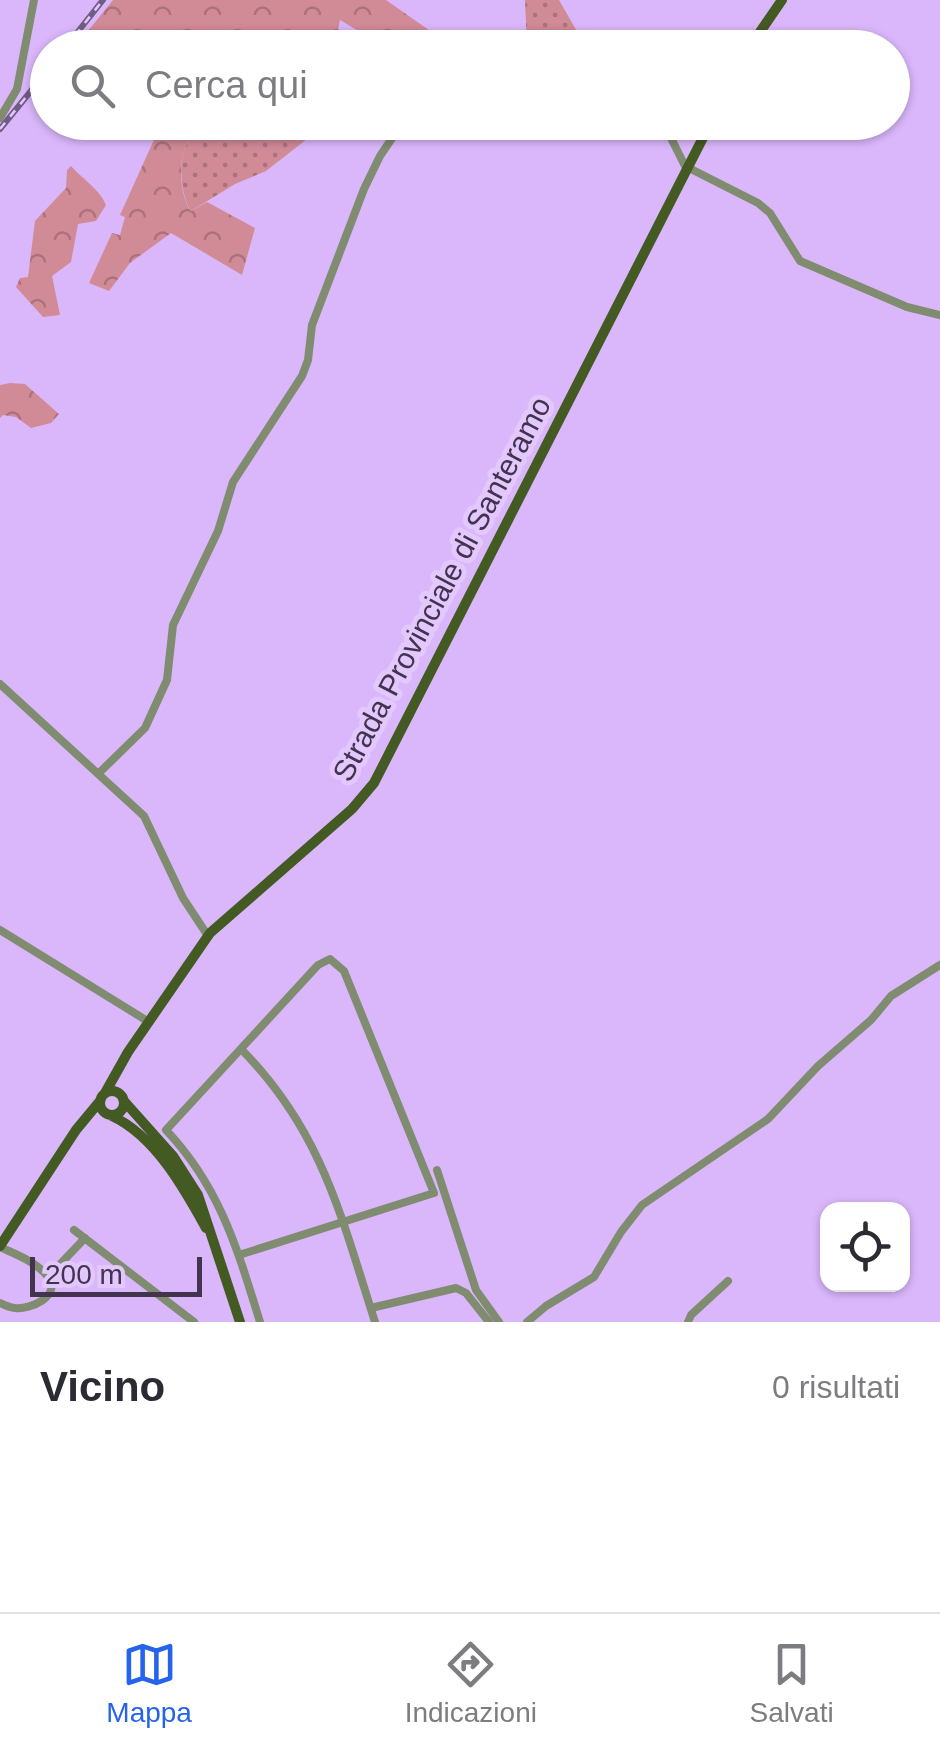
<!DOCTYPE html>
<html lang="it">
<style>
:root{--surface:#fff;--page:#f2f2f3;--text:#2b2b33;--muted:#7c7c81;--line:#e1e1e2;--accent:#2563eb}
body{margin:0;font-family:Helvetica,sans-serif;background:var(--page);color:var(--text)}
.controls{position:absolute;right:30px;bottom:30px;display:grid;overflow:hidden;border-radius:20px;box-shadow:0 2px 8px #0004}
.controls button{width:90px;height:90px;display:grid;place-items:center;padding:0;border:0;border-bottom:2px solid var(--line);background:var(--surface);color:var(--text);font:50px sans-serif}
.scale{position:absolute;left:30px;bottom:25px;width:172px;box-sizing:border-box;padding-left:10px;border:5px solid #42344f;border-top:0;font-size:28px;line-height:35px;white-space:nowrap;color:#42344f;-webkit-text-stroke:8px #e3c8fe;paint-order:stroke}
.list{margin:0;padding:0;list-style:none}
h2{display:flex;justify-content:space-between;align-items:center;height:130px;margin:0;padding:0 40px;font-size:42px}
h2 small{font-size:32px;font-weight:400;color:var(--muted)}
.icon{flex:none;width:55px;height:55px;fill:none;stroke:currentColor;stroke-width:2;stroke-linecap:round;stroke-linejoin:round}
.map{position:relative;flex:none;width:940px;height:1322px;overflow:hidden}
.search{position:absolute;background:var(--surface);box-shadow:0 2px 8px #0004;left:30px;right:30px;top:30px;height:110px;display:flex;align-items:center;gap:25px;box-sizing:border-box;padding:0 35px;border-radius:55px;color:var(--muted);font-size:38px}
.sheet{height:290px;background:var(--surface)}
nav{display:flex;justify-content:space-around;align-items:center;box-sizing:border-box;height:140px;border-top:2px solid var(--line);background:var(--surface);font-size:28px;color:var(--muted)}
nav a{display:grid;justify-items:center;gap:5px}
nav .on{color:var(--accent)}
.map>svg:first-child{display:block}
</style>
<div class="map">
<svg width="940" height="1322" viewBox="0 0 940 1322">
<defs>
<pattern id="grass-dots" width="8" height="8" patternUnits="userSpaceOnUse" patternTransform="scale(2.5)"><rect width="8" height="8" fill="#d18b97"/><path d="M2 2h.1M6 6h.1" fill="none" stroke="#ab727e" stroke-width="1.8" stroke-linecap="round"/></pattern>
<pattern id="forest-crowns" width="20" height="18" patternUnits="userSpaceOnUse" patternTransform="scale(2.5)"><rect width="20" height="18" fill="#d18b97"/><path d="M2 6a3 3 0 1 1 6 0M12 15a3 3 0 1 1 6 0" fill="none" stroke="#ab727e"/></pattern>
</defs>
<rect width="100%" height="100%" fill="#dab7fb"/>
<path fill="url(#grass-dots)" d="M525,0H559L586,47H527Z
M196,123C234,123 275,115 307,139L266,171L235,184L191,211C182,198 179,170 183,154C186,143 193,134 196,123Z"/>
<path fill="url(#forest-crowns)" d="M113,0H386L446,42L442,47H385L340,20L335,47H188L193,33L144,47H75Z
M162,122L196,123C193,134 186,143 183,154C179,170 181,198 191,211L207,202L255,228L242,275L171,233L130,263L109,291L89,283L112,233L120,235L125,217L120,215Z
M71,166C83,180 99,188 106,205L96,221L78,224L71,262L52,276L60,315L43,317L16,287L20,278L28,277L35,221L66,188L67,170Z
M10,383L25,384L59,414L51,423L31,428L16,417L3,415L0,418V385Z"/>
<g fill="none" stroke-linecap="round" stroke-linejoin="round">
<path stroke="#7f8c6f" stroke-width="8" d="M0,118L17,89L34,0
M658,122L670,136L685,166L758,203L770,213L800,261L907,307L940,315
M0,684L144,816L183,898L208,936
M99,773L145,728L167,680L173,625L218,531L233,482L302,376L308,360L312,325L364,189L380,156L403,122
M0,930L149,1022
M241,1049C322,1131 341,1216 375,1322
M437,1170L476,1290L499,1322
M74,1230L194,1322
M0,1247C15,1254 37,1262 48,1277C62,1296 30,1310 15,1308C10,1308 5,1305 0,1303
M239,1255L434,1193L344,971L330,959L318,965L166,1130C220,1187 237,1248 260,1322
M48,1277L85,1238
M371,1308L456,1288L466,1293L489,1322
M527,1322L546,1306L594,1277L621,1232L642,1205L768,1119L818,1066L871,1020L891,996L940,965
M688,1322L691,1315L728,1281"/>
<path stroke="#445a23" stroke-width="10" d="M749,48L782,0
M100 1103a12 12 0 1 1 24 0a12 12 0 1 1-24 0Z
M105,1093L128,1052L210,933L352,809L374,783L711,122
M124,1101L173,1156L198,1195L240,1322
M112,1116C155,1136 184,1188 206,1228
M0,1246L76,1130L100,1101"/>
<defs>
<path id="rail" d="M65,48L103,0
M0,129L48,70"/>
</defs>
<use href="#rail" stroke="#715c84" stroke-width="6"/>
<use href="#rail" stroke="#e3c8fe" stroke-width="2.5" stroke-dasharray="8" stroke-linecap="butt"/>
</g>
<g text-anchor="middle" stroke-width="10" stroke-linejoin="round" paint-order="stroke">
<g font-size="30" fill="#42344f" stroke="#e3c8fe">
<text transform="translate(442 589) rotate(-62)" y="10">Strada Provinciale di Santeramo</text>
</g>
</g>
</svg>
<div class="controls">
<button><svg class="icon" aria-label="locate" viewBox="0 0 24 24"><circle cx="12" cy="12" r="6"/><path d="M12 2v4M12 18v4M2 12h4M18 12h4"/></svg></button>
</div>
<div class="scale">200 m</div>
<div class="search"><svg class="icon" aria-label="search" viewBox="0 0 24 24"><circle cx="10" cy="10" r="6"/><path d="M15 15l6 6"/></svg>Cerca qui</div>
</div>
<section class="sheet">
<h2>Vicino<small>0 risultati</small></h2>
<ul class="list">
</ul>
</section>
<nav>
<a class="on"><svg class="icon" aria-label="map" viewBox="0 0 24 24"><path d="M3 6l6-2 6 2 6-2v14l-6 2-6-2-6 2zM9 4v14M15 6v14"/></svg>Mappa</a>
<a><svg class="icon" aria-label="directions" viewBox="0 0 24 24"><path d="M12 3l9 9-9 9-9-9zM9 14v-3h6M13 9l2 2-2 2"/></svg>Indicazioni</a>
<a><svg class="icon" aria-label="saved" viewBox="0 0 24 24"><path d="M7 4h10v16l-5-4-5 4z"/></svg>Salvati</a>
</nav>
